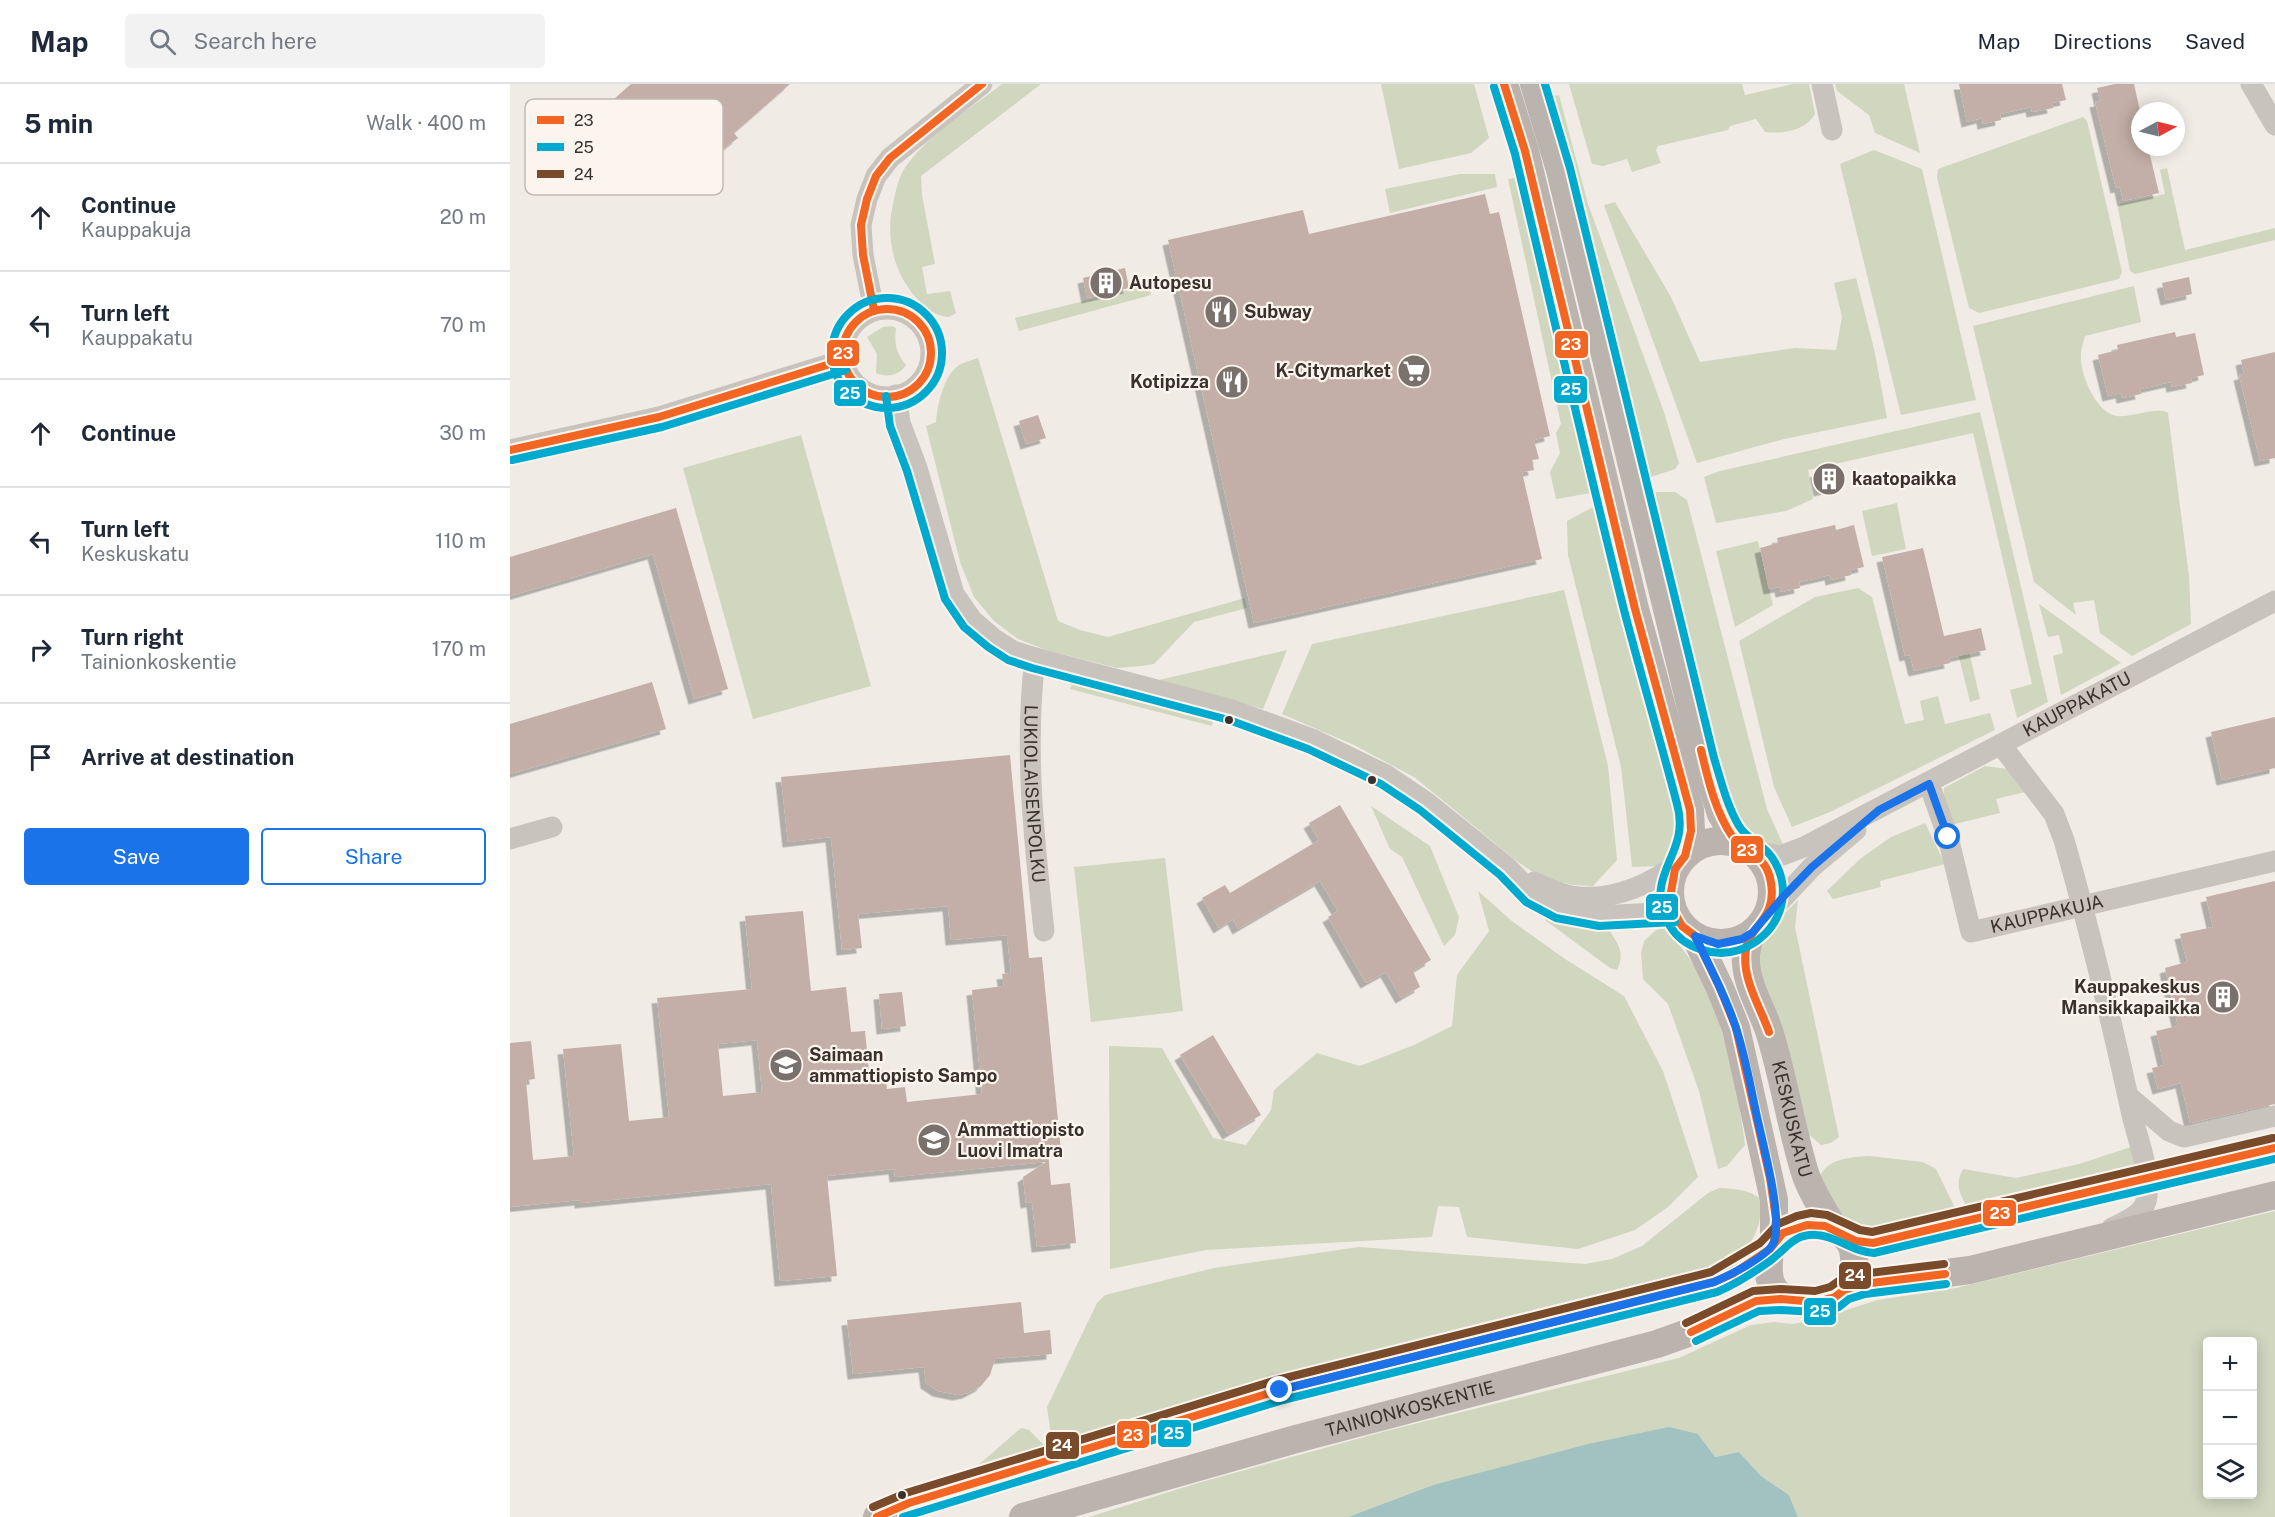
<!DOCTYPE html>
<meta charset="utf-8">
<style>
:root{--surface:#fff;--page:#f2f2f3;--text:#1f2937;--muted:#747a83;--line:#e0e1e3;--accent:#1a73e8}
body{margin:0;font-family:"Public Sans",sans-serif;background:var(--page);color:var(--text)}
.controls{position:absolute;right:18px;bottom:18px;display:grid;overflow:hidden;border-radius:6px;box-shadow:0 3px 15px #0003}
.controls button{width:54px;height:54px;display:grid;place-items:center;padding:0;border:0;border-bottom:2px solid var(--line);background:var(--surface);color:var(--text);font:30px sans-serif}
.compass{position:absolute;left:1621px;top:18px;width:54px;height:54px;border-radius:50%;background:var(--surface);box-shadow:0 3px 15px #0003;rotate:83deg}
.stop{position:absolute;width:18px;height:18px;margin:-14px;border:4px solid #1a73e8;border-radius:50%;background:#fff}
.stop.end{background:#1a73e8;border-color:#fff;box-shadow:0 2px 6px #0008}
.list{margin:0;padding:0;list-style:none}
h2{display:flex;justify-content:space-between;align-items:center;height:78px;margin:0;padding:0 24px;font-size:26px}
h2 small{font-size:20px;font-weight:400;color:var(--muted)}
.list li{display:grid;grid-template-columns:39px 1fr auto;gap:18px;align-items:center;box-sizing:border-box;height:108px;padding:0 24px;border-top:2px solid var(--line)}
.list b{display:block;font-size:22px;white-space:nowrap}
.list p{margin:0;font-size:20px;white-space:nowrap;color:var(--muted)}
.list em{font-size:20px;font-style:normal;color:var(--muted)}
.actions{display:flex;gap:12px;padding:18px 24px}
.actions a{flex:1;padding:14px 0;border:2px solid var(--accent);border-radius:6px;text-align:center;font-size:21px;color:var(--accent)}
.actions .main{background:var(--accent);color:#fff}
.icon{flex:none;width:33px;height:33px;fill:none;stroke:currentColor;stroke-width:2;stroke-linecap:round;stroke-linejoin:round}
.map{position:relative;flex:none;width:1765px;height:1433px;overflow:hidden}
header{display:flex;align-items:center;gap:36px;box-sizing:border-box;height:84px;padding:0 30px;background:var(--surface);border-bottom:2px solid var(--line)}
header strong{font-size:28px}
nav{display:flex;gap:33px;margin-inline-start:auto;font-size:21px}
.search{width:420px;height:54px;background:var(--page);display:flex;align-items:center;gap:15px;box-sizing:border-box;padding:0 21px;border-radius:6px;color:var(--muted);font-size:22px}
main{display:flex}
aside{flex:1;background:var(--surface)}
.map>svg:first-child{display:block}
</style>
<header>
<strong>Map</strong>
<div class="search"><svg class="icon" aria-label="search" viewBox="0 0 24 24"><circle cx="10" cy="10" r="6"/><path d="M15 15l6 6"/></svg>Search here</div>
<nav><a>Map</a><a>Directions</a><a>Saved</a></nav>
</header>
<main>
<aside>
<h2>5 min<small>Walk · 400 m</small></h2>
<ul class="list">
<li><svg class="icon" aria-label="ahead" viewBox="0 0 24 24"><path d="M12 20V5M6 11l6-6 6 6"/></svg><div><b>Continue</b><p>Kauppakuja</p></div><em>20 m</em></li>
<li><svg class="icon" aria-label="left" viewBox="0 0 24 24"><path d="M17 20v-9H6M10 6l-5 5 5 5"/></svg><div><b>Turn left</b><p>Kauppakatu</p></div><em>70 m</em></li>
<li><svg class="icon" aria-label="ahead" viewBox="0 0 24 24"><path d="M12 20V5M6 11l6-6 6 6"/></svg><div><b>Continue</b></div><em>30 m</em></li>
<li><svg class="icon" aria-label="left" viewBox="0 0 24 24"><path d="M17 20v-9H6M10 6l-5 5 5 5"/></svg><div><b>Turn left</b><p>Keskuskatu</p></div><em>110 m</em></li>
<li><svg class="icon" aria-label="right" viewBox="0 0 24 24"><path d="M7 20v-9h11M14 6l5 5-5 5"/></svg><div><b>Turn right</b><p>Tainionkoskentie</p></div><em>170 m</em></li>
<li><svg class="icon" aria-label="arrive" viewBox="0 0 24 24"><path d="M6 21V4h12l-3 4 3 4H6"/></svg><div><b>Arrive at destination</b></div></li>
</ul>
<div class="actions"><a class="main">Save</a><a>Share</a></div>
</aside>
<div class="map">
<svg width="1765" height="1433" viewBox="0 0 1765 1433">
<defs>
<filter id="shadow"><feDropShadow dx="-5.5" dy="5.5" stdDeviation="0" flood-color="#0004"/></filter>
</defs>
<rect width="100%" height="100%" fill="#f0ebe5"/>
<path fill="#d1d6bf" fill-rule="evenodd" d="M492,0H531L411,92L412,111L425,180L412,183L417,210L440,207L446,229L439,233C417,231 405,214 394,197C383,179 378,153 381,131C384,117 386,100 393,87C414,53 460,25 492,0Z
M871,0H964L979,54L961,69L889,85Z
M1059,0H1232L1235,11L1283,0H1299L1305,30C1296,47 1272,50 1255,48L1246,35L1220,42L1218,46L1148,62L1146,66L1151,79L1122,88L1117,75L1093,82L1082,80Z
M1325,0H1394L1410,69L1365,49L1359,31L1327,7Z
M1049,11L1078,120L1154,328L1169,379L1165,385L1138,394L1143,408H1165L1177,416L1257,725L1274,763C1249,761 1241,758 1224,738L1038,13Z
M1573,33L1577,37L1612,188L1609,195L1469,229L1459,224L1427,94L1428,85Z
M1364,66L1412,85L1466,316L1391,331L1330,80Z
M1657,84L1675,166L1765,144V156L1625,190L1620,187L1608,124L1610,120L1655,110L1650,86Z
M950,90H985L987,103L880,129L875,105Z
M1013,93L1173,727L1161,773L1150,782L1122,783L1111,683L1058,471L1057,437L1085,422L1081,409L1046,415L1040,388L1050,369L1046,349L1051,340L998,95Z
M1105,118L1161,213L1190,278L1285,264L1326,266L1332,233L1324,199L1346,194L1364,265L1377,334L1274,355L1187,379L1094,121Z
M639,201L641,211L509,247L505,234Z
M1624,202L1631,238L1575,252C1574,257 1571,264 1571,270C1569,289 1586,329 1607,332C1622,334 1647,322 1658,329L1679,492L1681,540L1622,572L1590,549L1584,516L1563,519L1566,531L1524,498L1463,242Z
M382,242L386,244C384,259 386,269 396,281C390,291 377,294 366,289L367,270L357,253L373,243Z
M468,274L548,537L570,546L598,553L735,514L737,524L684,538L644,580L631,582L607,584L536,566L508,555L484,537L464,513L450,478L416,342L426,338C428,319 433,293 449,281C454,278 463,276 468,274Z
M1470,328L1538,618L1507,634L1500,606L1522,600L1463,349L1298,386L1303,415L1276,427L1206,439L1194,393L1210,387Z
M291,351L361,602L243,635L173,384Z
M1387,419L1396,465L1362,472L1352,427Z
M1248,457L1263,521L1225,543L1206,467Z
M1348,504L1362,513L1395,640L1414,636L1410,617L1428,612L1435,640L1480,629L1485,646L1320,728L1282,743L1264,703L1229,557L1305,513Z
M1054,506L1098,682L1107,776L1083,802L1063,801L1030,793L1008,778L904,693L844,661L772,630L802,560Z
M1529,520L1611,579L1551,611L1543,572L1553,569L1549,551L1538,553Z
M777,566L753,625L649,596Z
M1459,567L1470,615L1460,618L1448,569Z
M563,597L703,635L702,642L560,605Z
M1475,682L1498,685L1519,707L1486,715L1490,729L1441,741L1433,720L1434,704Z
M861,722L920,762L949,833L945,851L934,862L892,773L880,765Z
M1415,739L1435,780L1370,797L1371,803L1323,815L1317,807L1350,775L1381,753Z
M655,774L673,927L581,938L564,783Z
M968,807L1003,838L1055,875L1114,912L1153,987L1188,1093L1158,1123L1125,1146L1068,1165L957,1153L949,1123L928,1122L922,1153L696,1166L600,1185L599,962L652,964L703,1054L736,1061L761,1026L764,1006L807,969L850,982L904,961L942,942L947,891L979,847Z
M1288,816L1285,843L1329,1053L1321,1059L1311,1061L1297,1049L1247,887L1251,859L1263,841Z
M1039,829L1067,841L1098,844C1107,859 1116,868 1107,886L1100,884L1035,836Z
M1155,844C1214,907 1224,980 1235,1061L1217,1082L1208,1085L1189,1007L1158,920L1133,895L1131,869L1134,857L1146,846Z
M1621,1063L1627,1084L1457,1124C1450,1108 1444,1102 1453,1085L1506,1094L1569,1080Z
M1359,1072L1413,1078L1426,1085L1446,1126C1409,1136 1356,1162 1326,1127C1319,1118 1313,1108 1307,1099C1315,1074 1336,1074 1359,1072Z
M1209,1104C1225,1105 1238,1105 1251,1115C1252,1136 1246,1158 1228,1172C1220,1178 1207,1182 1197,1187L459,1394L466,1383L511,1344L519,1346L534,1361L542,1359L537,1323L587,1219L595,1211L704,1184L849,1163L1075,1180L1102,1175L1132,1162L1198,1109Z
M1765,1127V1433H1288L1279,1411L1251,1392L1229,1368L1205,1373L1188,1350L923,1401L838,1433H579L688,1399L876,1347L1169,1274L1241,1241L1265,1238L1281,1240L1302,1237L1368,1216L1446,1204ZM1698,1258H1742V1410H1698Z"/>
<path fill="#a1c2c1" d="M1159,1343L1188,1350L1205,1373L1229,1368L1251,1392L1279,1411L1288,1433H838L923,1401L1078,1360Z"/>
<path fill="#c3afa7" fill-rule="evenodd" filter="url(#shadow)" d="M121,0H280L224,49L228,54L215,64L204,74L201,70L187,82L157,47L133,68L94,24Z
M1449,0H1552L1556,16L1542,19L1543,24L1522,28L1521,23L1490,30L1491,36L1473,40L1472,34L1457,38Z
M1605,0H1624L1630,27V63H1638L1649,109L1613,117L1610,103L1606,104L1585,18L1590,17L1587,4Z
M975,110L980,130L989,128L1040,352L1024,356L1029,375L1022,376L1024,386L1012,388L1032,475L744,539L658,156L793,126L799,150Z
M615,184L619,204L577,214L573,194Z
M1679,193L1682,210L1656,216L1652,199Z
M1665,248L1666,253L1685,249L1694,291L1681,294L1682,299L1662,303L1661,298L1630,305L1631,310L1612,314L1611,309L1598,312L1588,271L1608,266L1607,261Z
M1765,268V374L1750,377L1729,291L1734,290L1731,276Z
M528,331L536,354L516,360L509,337Z
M1328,383L1332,402L1309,407L1305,388Z
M166,424L218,605L184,615L143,470L0,512V473Z
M1325,441L1326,446L1344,441L1354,483L1340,486L1341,491L1321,496L1320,491L1289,498L1290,504L1271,508L1270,503L1259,505L1250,464L1268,459L1267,454Z
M1413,464L1434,552L1471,544L1476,566L1439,574L1440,579L1404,587L1400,571L1395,572L1372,473Z
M142,598L156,645L0,690V640Z
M1765,633V684L1712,696L1701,648Z
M500,671L519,874L532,873L551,1067L538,1068L541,1101L560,1099L566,1159L527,1163L522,1118L516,1119L513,1093L536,1078L385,1093L384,1085L317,1092L327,1192L270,1197L261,1100L70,1119V1116L0,1123V959L21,957L25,995L16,996L23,1076L64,1072L53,965L111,960L119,1037L159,1033L147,914L242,905L235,832L293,827L301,907L336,903L341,948L355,947L359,988L375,986L377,1005L395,1003L397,1018L472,1010L462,906L494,902L492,890L501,889L497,851L441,856L438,822L348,830L352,864L332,866L321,753L278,758L271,693ZM247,956L252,1008L213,1012L208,960Z
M830,721L921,876L903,887L910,903L891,914L876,888L856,899L818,833L828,827L810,797L728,845L723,835L709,844L692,814L715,801L720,809L809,756L799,739Z
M1765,797V1020L1680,1039L1671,999L1648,1005L1642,984L1654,981L1646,947L1668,942L1655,884L1677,878L1670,850L1703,843L1696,813Z
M392,908L396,942L372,945L369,910Z
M703,951L751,1031L718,1050L670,971Z
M511,1218L514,1249L540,1246L542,1270L485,1275L480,1291L471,1302L458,1309L448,1311L428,1307L416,1299L414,1283L343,1290L337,1236Z"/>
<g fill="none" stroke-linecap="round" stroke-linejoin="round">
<g stroke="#c9c3be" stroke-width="21">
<path d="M1312,0L1322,46"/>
<path d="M1741,0L1765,41"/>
<circle cx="377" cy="269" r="44"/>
<path d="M364,226L353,171L351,141L357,115L366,92L380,74L472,0"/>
<path d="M386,311L390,339L407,384L444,510L462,536L484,555L503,567L525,574L722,626L802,655L876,691L916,718L997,783L1023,810L1050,824L1089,832L1164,828"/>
<path d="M0,366L149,333L333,276"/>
<path id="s1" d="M525,574C514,665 524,756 534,847"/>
<path d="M1491,661L1544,730L1554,756C1580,847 1602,939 1622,1031C1628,1056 1640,1086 1637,1112C1636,1130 1616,1137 1602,1144"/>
<path id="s2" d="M1419,700L1438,753L1461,848L1765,777"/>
<path d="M0,755L42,743"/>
<path id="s3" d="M1242,767L1270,772L1294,763L1765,517"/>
<path d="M1024,798C1037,804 1053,812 1068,813C1106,816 1141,800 1171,777"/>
<path d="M1256,832L1302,783L1346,746"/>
<path d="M1618,1012L1659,1047L1674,1053L1765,1032"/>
</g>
<g stroke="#bab3ae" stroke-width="28">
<path d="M994,0L1015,67L1125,525L1180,726L1181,747L1175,772"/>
<path d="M1024,0L1050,86L1194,677L1211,730L1230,761"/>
<circle cx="1211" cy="808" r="51"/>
<path id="s4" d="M1242,849C1237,860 1235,868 1236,880C1238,904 1253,927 1260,950C1274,996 1281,1043 1295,1089C1302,1110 1314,1127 1325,1146"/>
<path d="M1185,852L1210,904L1226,944L1264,1116V1158"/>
<path d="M1307,1140C1318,1142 1332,1147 1339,1157C1350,1173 1342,1202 1326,1212C1311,1222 1277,1222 1265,1206C1256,1195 1259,1178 1260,1165C1271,1147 1286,1141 1307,1140Z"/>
<path d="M1335,1152L1346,1157L1363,1159L1765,1064"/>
<path d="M1334,1206L1353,1200L1460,1186L1765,1111"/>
<path d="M367,1433L399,1419L770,1306L1204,1198L1224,1189L1260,1165"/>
<path id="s5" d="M513,1433L786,1355L1147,1260L1175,1250L1246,1217L1283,1216"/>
</g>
<defs>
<path id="bus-1" d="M333 269a44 44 0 1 1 88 0a44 44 0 1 1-88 0Z
M364,226L353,171L351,141L357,115L366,92L380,74L472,0
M0,366L149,333L333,276
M1191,666C1198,695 1205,727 1222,752C1236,771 1257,770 1261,799C1267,835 1240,841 1236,865C1231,894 1250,922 1259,948
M1229,1186L1260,1165L1273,1149L1297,1141L1315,1142L1346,1157L1363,1159L1765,1064
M1181,1248L1246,1217L1271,1215L1306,1218L1325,1213L1334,1206L1353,1200L1435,1190
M367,1433L399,1419L770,1306L1204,1198L1224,1189L1260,1165L1264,1158L1266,1135L1260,1094L1226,944L1210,904L1185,852L1172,842L1164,828L1160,814L1165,785L1175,772L1181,747L1180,726L1125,525L1015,67L994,0"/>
<path id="bus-2" d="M984,3L1005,70C1041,222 1076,374 1114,526C1131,591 1150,655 1167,720C1182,772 1130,790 1160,842C1173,864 1205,874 1229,866C1268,853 1287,808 1261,772C1252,760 1237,755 1229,742C1217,722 1211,697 1204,674L1060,84L1035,0
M322 269a55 55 0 1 1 110 0a55 55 0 1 1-110 0Z
M376,312L380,342L397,387L435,515L454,543L478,563L498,576L522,584L719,636L798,665L871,700L910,726L990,791L1016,818L1046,834L1089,842L1165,838
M2,376L152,343L336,286
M1186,1257L1249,1227L1271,1226L1307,1228L1329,1223L1339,1215L1355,1210L1436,1200
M393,1433L773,1316L1207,1208C1226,1200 1243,1189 1260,1177C1276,1165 1284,1149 1307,1151C1327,1152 1342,1168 1364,1169L1765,1075"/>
<path id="bus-3" d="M1176,1239L1243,1207L1271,1205L1305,1207L1320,1203L1330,1196L1351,1190L1434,1180
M363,1423L396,1409L767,1296L1201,1188L1250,1159L1268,1140L1287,1132L1301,1129L1317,1131L1350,1146L1362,1148L1763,1054"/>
</defs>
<use href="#bus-1" stroke="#fbf5ee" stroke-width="12"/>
<use href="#bus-2" stroke="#fbf5ee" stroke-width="12"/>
<use href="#bus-3" stroke="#fbf5ee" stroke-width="12"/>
<use href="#bus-1" stroke="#f26522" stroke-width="8"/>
<use href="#bus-2" stroke="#00a9ce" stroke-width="8"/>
<use href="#bus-3" stroke="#7a4b2a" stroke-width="8"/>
</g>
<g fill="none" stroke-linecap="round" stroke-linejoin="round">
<path stroke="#1a73e8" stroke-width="8" d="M770,1306L1204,1198C1218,1192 1259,1172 1264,1158C1273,1130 1252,1058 1246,1028C1240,1000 1235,971 1226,944C1216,912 1199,882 1185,852L1208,860L1232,855L1242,849L1273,813L1302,783L1369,726L1419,700L1438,753"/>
</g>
<defs>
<symbol id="building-disc" viewBox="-11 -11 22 22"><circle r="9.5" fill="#7a716c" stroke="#fbf5ee"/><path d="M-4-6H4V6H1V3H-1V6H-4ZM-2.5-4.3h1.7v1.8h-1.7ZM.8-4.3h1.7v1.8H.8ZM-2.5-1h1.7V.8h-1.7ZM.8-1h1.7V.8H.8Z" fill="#fff"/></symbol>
<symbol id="restaurant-disc" viewBox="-11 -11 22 22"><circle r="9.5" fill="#7a716c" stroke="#fbf5ee"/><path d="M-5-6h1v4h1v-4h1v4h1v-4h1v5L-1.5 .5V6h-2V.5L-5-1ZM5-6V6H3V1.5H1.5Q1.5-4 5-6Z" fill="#fff"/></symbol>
<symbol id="supermarket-disc" viewBox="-11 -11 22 22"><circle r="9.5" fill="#7a716c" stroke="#fbf5ee"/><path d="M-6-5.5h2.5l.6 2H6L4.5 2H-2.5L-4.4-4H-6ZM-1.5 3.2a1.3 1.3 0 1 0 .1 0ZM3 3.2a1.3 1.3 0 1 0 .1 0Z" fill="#fff"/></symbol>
<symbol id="school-disc" viewBox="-11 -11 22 22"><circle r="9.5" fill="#7a716c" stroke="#fbf5ee"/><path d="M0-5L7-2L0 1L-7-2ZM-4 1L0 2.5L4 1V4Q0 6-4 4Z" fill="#fff"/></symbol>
</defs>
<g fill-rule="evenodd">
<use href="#building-disc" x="577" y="180" width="38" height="38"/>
<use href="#restaurant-disc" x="692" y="209" width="38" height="38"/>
<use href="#supermarket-disc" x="885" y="268" width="38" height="38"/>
<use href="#restaurant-disc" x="703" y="279" width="38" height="38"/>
<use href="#building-disc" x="1300" y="376" width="38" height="38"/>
<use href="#building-disc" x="1694" y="894" width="38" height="38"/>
<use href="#school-disc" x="257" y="962" width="38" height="38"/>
<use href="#school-disc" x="405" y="1037" width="38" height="38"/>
</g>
<g fill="#3b302b" stroke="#fbf5ee" stroke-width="2">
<circle cx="719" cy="636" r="5"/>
<circle cx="862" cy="696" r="5"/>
<circle cx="392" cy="1411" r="5"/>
</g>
<g text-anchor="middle" stroke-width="4.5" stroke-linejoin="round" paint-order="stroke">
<g font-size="18" font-weight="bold" fill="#3b302b" stroke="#fbf5ee" text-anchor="start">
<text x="619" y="205">Autopesu</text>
<text x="734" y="234">Subway</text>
<text x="881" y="293" text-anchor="end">K-Citymarket</text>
<text x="699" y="304" text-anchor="end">Kotipizza</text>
<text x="1342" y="401">kaatopaikka</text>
<text x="1690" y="909" text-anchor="end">Kauppakeskus<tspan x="1690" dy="21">Mansikkapaikka</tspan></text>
<text x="299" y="977">Saimaan<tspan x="299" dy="21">ammattiopisto Sampo</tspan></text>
<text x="447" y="1052">Ammattiopisto<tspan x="447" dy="21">Luovi Imatra</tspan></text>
</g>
<g font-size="18" fill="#3b302b" stroke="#fbf5ee">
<text dy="6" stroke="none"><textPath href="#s3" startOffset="362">KAUPPAKATU</textPath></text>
<text dy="6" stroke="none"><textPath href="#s1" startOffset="136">LUKIOLAISENPOLKU</textPath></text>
<text dy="6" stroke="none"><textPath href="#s2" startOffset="232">KAUPPAKUJA</textPath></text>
<text dy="6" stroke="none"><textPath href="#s4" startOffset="194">KESKUSKATU</textPath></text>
<text dy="6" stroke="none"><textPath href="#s5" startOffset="402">TAINIONKOSKENTIE</textPath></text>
</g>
</g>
<rect x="15" y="15" width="198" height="96" rx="9" fill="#fbf5ee" stroke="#c1bab4" stroke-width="1.5"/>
<rect x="27" y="32" width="27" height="8" fill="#f26522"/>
<rect x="27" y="59" width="27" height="8" fill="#00a9ce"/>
<rect x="27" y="86" width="27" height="8" fill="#7a4b2a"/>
<g font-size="16" fill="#3b302b">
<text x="64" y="42">23</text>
<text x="64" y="69">25</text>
<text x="64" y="96">24</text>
</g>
<g stroke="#fbf5ee" stroke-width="2">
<rect x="1044" y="246" width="35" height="29" rx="6" fill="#f26522"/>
<rect x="316" y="255" width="34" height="28" rx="6" fill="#f26522"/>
<rect x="1043" y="291" width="35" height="29" rx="6" fill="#00a9ce"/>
<rect x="323" y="295" width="34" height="28" rx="6" fill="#00a9ce"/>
<rect x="1220" y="751" width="34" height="29" rx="6" fill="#f26522"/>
<rect x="1135" y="809" width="34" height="28" rx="6" fill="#00a9ce"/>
<rect x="1472" y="1115" width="35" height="28" rx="6" fill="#f26522"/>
<rect x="1328" y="1177" width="34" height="29" rx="6" fill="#7a4b2a"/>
<rect x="1293" y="1213" width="34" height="29" rx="6" fill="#00a9ce"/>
<rect x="647" y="1335" width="35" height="29" rx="6" fill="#00a9ce"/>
<rect x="606" y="1336" width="34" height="29" rx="6" fill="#f26522"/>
<rect x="535" y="1347" width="35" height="29" rx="6" fill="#7a4b2a"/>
</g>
<g font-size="16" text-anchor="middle" font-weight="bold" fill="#fff">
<text x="1061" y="266">23</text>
<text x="333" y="275">23</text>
<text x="1061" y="311">25</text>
<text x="340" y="315">25</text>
<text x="1237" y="772">23</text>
<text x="1152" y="829">25</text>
<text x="1490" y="1135">23</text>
<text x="1345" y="1197">24</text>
<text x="1310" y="1233">25</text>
<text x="664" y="1355">25</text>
<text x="623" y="1357">23</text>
<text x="552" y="1367">24</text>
</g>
</svg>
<div class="controls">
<button>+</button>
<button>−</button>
<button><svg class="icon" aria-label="layers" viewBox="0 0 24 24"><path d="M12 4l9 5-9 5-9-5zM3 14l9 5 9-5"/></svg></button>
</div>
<svg class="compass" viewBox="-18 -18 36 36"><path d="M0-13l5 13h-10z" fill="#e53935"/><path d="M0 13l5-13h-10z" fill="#747a83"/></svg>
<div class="stop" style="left:1438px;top:753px"></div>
<div class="stop end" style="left:770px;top:1306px"></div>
</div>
</main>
